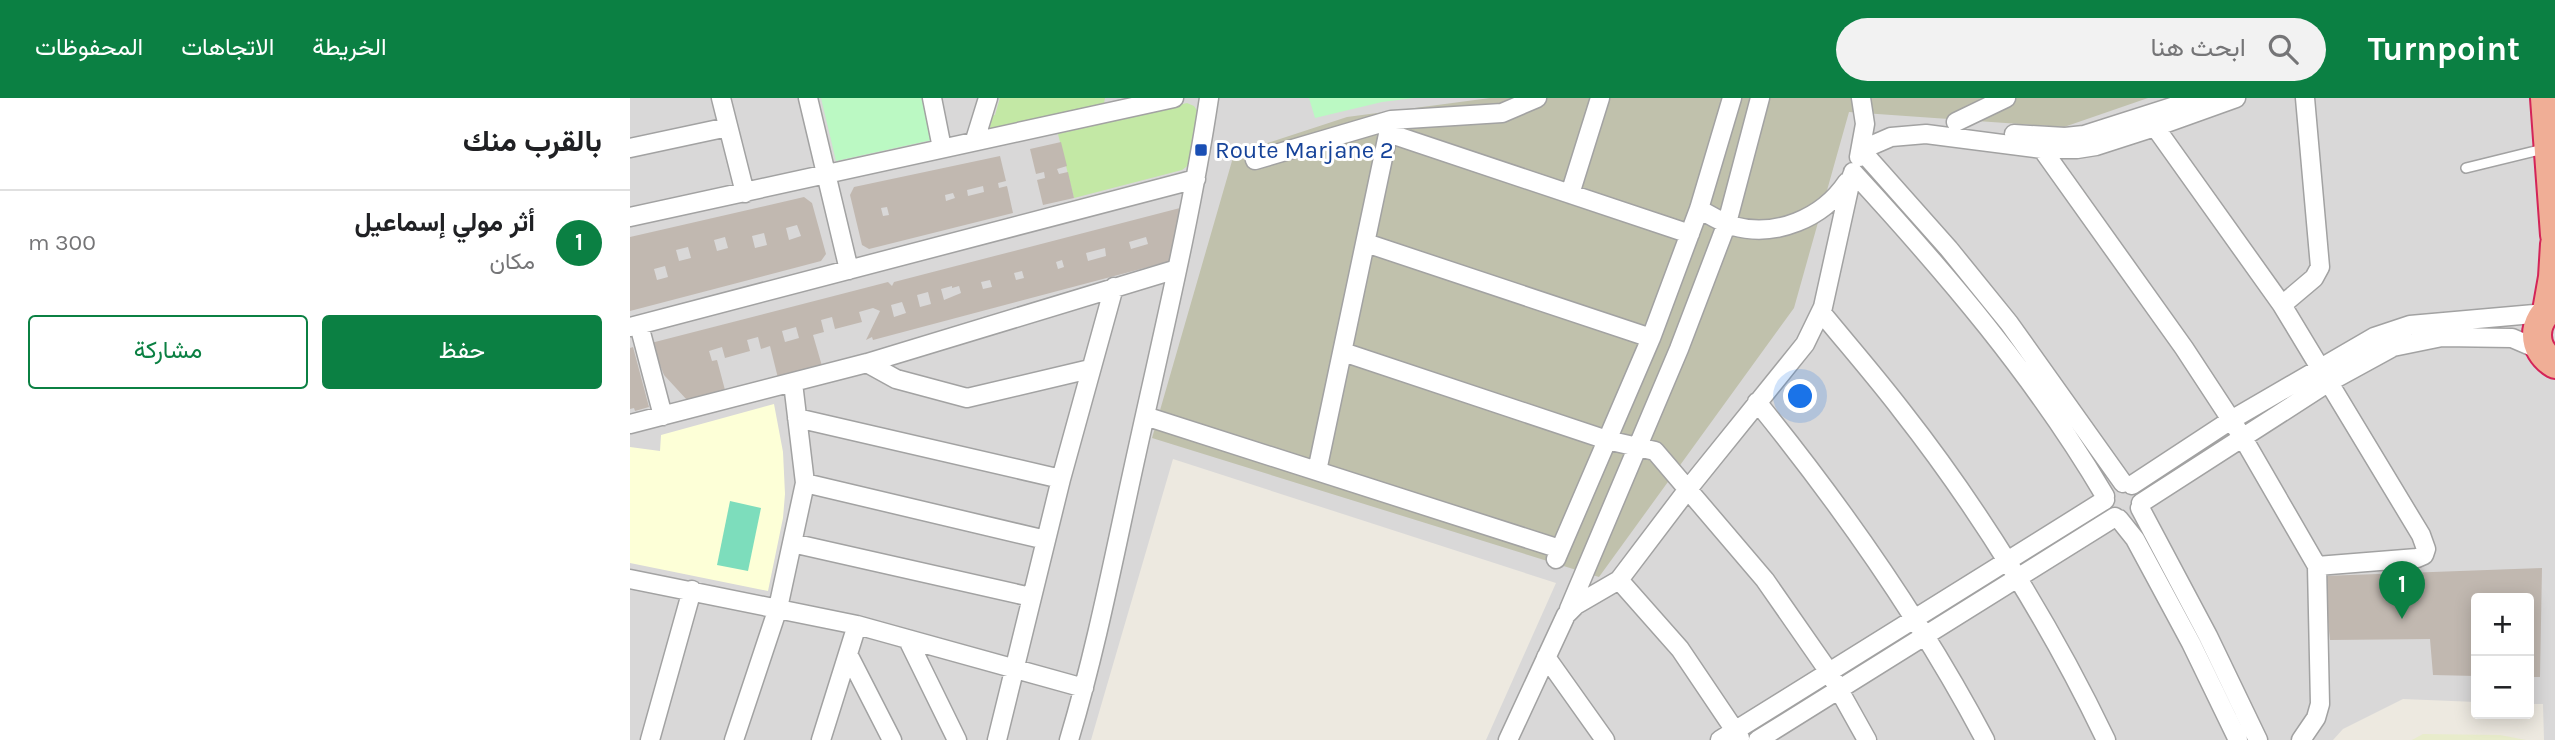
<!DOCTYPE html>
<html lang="ar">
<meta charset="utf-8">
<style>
:root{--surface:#fff;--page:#f2f2f2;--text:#202124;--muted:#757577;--line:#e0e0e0;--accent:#0b8043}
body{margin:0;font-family:Karla,Vazirmatn,sans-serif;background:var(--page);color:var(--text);direction:rtl}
.controls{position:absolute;right:21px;bottom:21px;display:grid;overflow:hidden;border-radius:7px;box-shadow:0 4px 18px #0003}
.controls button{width:63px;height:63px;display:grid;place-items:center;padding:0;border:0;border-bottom:2px solid var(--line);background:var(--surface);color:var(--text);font:35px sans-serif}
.you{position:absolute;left:1171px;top:299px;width:24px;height:24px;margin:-18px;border:5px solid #fff;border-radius:50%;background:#1a73e8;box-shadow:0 0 0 10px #1a73e833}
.badge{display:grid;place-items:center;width:46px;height:46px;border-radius:50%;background:var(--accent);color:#fff;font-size:23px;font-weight:700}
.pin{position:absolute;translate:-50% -58px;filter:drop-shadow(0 2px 4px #0008)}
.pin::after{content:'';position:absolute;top:37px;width:24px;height:21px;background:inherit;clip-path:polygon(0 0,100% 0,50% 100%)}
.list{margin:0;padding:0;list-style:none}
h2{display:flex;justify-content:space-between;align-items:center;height:91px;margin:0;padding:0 28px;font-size:30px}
h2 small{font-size:23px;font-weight:400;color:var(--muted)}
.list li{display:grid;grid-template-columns:46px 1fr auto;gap:21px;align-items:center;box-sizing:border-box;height:105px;padding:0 28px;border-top:2px solid var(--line)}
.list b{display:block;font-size:26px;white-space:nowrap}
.list p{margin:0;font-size:23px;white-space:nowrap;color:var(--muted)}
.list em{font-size:23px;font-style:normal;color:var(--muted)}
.actions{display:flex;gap:14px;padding:21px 28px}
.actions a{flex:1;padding:16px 0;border:2px solid var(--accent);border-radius:7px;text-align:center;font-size:24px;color:var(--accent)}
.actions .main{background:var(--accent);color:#fff}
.icon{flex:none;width:38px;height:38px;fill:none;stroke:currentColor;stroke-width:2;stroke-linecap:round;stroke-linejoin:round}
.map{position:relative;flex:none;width:1925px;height:642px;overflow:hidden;direction:ltr}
header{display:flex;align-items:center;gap:42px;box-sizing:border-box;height:98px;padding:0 35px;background:var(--accent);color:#fff}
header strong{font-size:33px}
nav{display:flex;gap:38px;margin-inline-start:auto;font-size:24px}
.search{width:490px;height:63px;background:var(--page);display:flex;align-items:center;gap:18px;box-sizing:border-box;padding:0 24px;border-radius:38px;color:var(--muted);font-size:26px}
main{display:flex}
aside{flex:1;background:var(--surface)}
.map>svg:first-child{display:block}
</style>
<header>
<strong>Turnpoint</strong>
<div class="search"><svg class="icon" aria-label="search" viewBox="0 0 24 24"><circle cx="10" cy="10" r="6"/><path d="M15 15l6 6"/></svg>ابحث هنا</div>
<nav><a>الخريطة</a><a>الاتجاهات</a><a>المحفوظات</a></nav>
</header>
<main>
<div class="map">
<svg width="1925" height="642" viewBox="0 0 1925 642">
<rect width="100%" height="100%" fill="#ede9e0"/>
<path fill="#d9d8d8" d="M0,0H1925V642H1914L1913,606H1899V500H1846V604L1773,601L1713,631L1703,642H856L926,485L543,361L461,642H0Z"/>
<path fill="#fdffd7" d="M144,306L153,354L155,396L153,420L138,493L0,465V349L30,353L31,337Z"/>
<path fill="#c0c1ac" d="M860,0H1518L1434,29L1219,14L1164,210L969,479L522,340L604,56L717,19Z"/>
<path fill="#e8eccb" d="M1793,636L1870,637L1896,642H1782Z"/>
<path fill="#c3e8a5" d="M370,0H475L474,5L363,31L356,29L357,19L365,17Z
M557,5L564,8L568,14L560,66L552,72L444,100L428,36Z"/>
<path fill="#bbf9c3" d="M191,0H293L302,42L206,63Z
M679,0H784L752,4L685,20Z"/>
<path fill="#7dddbc" d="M100,403L131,410L118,473L87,467Z"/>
<path fill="#c1b8b0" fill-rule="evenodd" d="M431,44L437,68L427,71L429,76L438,74L444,100L413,107L407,82L415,80L414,74L406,76L400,51Z
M370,58L376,83L368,85L369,90L377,88L383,115L239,151L232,147L220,97L224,89ZM353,88L354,94L338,98L337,92ZM323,95L325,100L316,103L315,97ZM257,109L259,117L253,118L251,110Z
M174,99L182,105L196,156L191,163L0,213V139ZM167,127L171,138L159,142L156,130ZM134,135L137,147L125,150L122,138ZM95,139L98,150L87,153L84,142ZM58,149L61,160L49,163L46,152ZM35,168L38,179L27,182L24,171Z
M550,110L552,113L541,163L243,242L242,239L236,242L250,213L243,210L229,214L232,224L205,231L202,219L191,222L194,234L183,237L192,268L148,280L140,248L131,251L128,239L117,242L120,253L95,260L92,249L79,253L82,263L87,262L95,292L57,302L34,277L21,245L258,184L262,188L264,184ZM516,139L518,146L501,151L499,144ZM475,150L476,158L458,163L456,155ZM432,162L434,169L428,171L426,164ZM392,173L394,180L386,182L384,175ZM360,182L362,189L353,191L351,184ZM322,188V190L329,188L331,195L314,202L311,191ZM298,194L301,206L290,209L287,197ZM272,204L276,215L264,219L261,207ZM166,229L169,240L155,244L152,233Z
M3,249L19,309L5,313L4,310L0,311V250Z
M1912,470L1910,579H1899V500H1846V578L1803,577L1800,541L1700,542L1693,478Z"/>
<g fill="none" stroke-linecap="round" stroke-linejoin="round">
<defs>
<path id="service" d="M1836,70L1913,51"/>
<path id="minor" d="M91,0L115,95
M178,0L219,172
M302,0L312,50
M1326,24L1376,0
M1525,29L1652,207L1791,437L1796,451L1794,457L1787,460L1687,468
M758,35L1060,136
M1384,36L1435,39L1454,37L1570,0
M345,42L358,0
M0,50L98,29
M1412,51L1554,250L1613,340L1687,468L1690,606L1686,620L1671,642
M1231,52L1319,151L1379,225L1493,385
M1231,52L1261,39L1296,36L1412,51H1447L1466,48L1525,29L1606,0
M1229,59L1235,26L1231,0
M625,62L761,22L872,15L907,0
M1223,74C1316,175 1405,279 1475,398
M940,96L970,0
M1069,111C1080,117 1091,124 1103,128C1146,140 1193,120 1217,84
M0,119L544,0
M736,145L1021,240
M1652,207L1684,180L1690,169L1675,0
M1191,214C1218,247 1246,279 1272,313C1349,411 1422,529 1476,642
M9,227L33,318
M0,229L566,81
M713,254L977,342L1025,353L1135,482L1199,574L1237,642
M237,265L266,281L337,300L460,271
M1127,304C1213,410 1291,521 1355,642
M515,318L930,451
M167,320L431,381
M0,326L237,265L547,171
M687,373L761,22
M175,385L416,442
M1502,387L1601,322L1744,239L1780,227L1914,215
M1511,405L1699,284L1763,249L1812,239L1882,240L1910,252
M1510,410L1578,538L1628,642
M1489,421L1505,441L1561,545L1608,642
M162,445L401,499
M926,461L1021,240L1069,111L1102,0
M0,481L227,527L454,590
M989,482L1050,551L1110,640
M939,511L1049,251L1097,125L1130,0
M278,542L327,642
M218,556L262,642
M916,559L975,642
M20,642L62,492
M104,642L148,510L175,385L163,285
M191,642L227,527
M367,642L431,381L484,189
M439,642C467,549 485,453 506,358C532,239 561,120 579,0
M878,642L936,517L946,507L989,482L1058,391L1175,246L1193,209L1222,77
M1090,642L1475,402
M1128,642L1485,419"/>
<path id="trunk" d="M1915,0L1925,137
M1925,207C1901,223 1901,251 1925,266
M1917,213L1923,179L1925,146"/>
</defs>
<use href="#service" stroke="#a2a2a2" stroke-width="12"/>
<use href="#minor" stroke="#a2a2a2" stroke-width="21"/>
<use href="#trunk" stroke="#d42458" stroke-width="32"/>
<use href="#service" stroke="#fff" stroke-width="9"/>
<use href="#minor" stroke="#fff" stroke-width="18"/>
<use href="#trunk" stroke="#f0ae96" stroke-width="28"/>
</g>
<rect fill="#1a4fb4" stroke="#fff" stroke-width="2.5" x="564" y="45" width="14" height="14" rx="3.5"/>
<g text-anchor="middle" stroke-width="6" stroke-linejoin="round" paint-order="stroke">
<g font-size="24" fill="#164399" stroke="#fff" text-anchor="start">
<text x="585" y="60">Route Marjane 2</text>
</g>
</g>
</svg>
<div class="controls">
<button>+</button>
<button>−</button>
</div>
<div class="you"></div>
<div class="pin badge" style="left:1772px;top:521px">1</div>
</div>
<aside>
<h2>بالقرب منك<small></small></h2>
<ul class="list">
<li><span class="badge">1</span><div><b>أثر مولي إسماعيل</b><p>مكان</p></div><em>300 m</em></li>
</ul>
<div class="actions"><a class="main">حفظ</a><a>مشاركة</a></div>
</aside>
</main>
